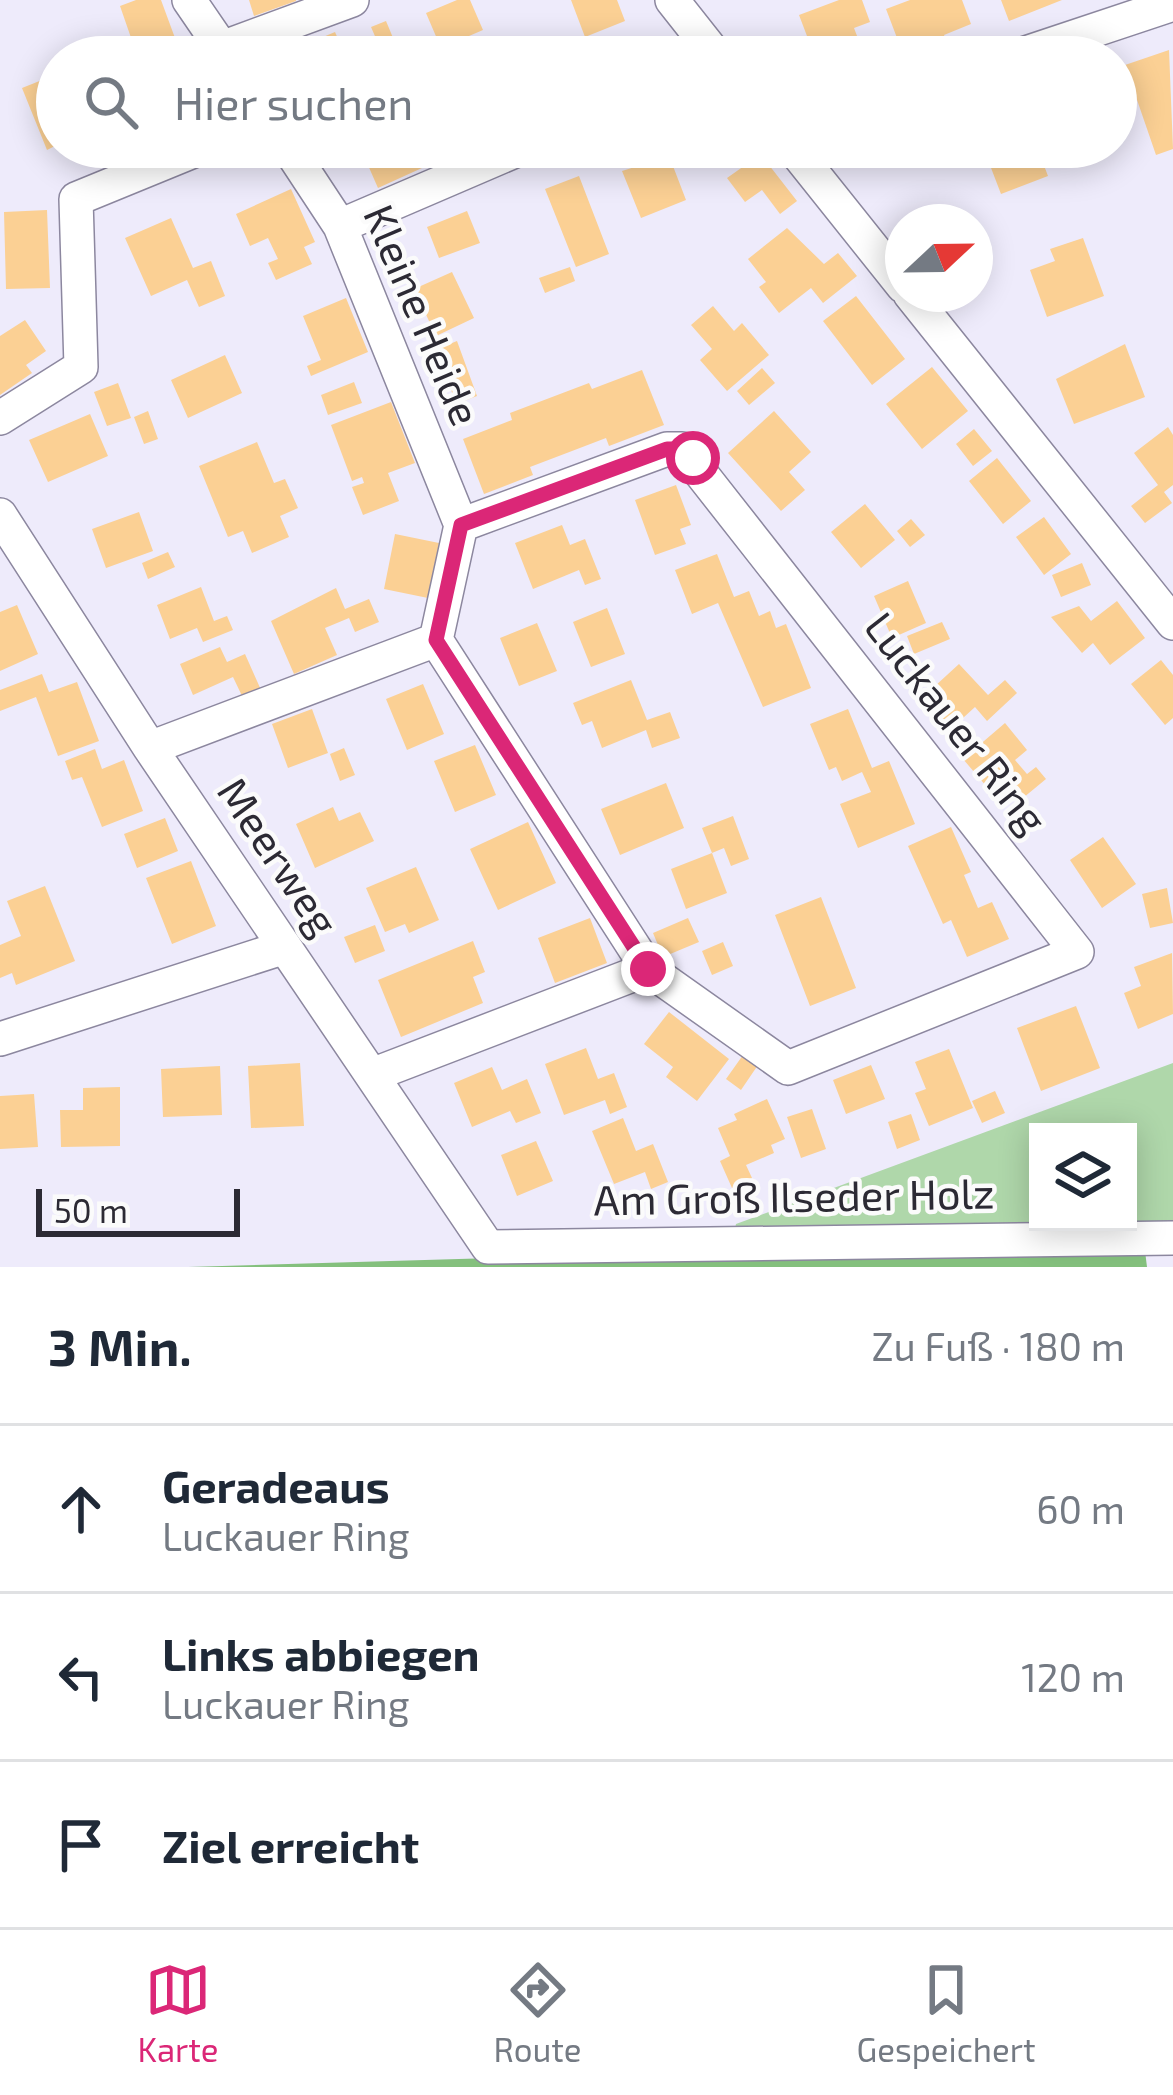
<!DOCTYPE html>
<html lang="de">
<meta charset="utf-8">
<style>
:root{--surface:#fff;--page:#f6f6f7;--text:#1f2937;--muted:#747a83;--line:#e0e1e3;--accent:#db2777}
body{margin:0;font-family:"Exo 2",sans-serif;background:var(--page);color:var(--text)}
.controls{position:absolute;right:36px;bottom:36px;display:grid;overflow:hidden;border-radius:0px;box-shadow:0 6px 30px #0003}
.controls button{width:108px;height:108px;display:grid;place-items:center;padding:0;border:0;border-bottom:3px solid var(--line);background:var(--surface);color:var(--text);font:60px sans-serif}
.compass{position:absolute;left:885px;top:204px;width:108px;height:108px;border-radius:50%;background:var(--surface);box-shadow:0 6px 30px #0003;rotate:68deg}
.scale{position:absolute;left:36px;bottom:30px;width:204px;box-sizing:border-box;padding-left:12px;border:6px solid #2c2a34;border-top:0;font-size:33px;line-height:42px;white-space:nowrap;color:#2c2a34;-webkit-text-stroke:9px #fbfbfb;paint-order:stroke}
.stop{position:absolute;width:36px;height:36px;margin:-27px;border:9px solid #db2777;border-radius:50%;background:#fff}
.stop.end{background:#db2777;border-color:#fff;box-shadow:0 3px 12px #0008}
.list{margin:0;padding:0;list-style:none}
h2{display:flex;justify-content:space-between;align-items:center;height:156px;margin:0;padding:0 48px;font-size:51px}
h2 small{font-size:39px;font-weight:400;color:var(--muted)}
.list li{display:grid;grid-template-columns:78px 1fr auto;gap:36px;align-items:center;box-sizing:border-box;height:168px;padding:0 48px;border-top:3px solid var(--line)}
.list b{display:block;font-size:45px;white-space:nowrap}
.list p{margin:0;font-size:39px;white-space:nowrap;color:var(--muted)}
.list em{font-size:39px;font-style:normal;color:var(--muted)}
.icon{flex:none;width:66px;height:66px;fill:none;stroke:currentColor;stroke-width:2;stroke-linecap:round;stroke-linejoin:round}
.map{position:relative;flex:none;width:1173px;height:1267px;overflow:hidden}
.search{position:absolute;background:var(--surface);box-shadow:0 6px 30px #0003;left:36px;right:36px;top:36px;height:132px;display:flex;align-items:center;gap:30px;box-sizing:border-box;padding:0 42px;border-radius:66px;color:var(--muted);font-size:45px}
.sheet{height:660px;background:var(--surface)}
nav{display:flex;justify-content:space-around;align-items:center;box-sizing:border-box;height:168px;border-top:3px solid var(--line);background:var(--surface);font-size:33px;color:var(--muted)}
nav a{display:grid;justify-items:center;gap:6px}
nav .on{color:var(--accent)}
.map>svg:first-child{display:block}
</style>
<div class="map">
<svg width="1173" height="1267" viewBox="0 0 1173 1267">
<rect width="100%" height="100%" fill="#eeebfb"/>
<path fill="#afd7aa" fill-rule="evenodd" d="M1173,1063V1234L733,1238L736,1224ZM1038,1132H1128V1222H1038Z"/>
<path fill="#84c07d" d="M731,1251H1145L1147,1267H188Z"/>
<path fill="#fbd094" d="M136,0H161L182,57L137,55L120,6Z
M249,0H296V1L254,16Z
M457,0H470L483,30L441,48L426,13Z
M571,0H617L625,21L585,37Z
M839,0H862L870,22L854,28L865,57H815L799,15Z
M910,0H962L971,24L944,35L950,50L932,57H926L921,44L902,51L886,9Z
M1001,0H1062L1009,21Z
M386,21L401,57H384L371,27Z
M335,32L346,57H287L285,53Z
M1169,50L1173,149L1156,155L1125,65Z
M57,74V145L47,150L22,88Z
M360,147H426L433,163L378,188Z
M630,147H674L668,153L686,200L641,218L622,171L638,166Z
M729,147H755L797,201L780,214L762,190L745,202L727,178L744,166Z
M983,147H1037L1048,176L1001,194Z
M579,176L609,254L576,267L545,189Z
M291,189L315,242L304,247L312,264L276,280L268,263L278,259L268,238L250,246L236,214Z
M47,210L50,288L6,289L4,212Z
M467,211L480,243L439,258L427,227Z
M171,218L193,268L211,261L225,296L199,307L187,280L151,296L125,238Z
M787,228L824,264L838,253L857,276L823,303L811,288L779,313L759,287L766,282L748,259Z
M1083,238L1104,296L1047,317L1030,270L1055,261L1050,249Z
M570,267L575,281L545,293L539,278Z
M452,272L474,318L436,336L414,289Z
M856,296L905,359L872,385L823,321Z
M346,298L368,352L311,376L307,366L321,360L303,316Z
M713,306L734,331L742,323L769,355L727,391L700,360L712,349L691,325Z
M25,320L46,351L26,365L32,373L0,395V336Z
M457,341L477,396L456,404L437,349Z
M1125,344L1145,397L1074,424L1056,379Z
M225,355L242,393L188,418L171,380Z
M932,367L968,411L922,449L886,404Z
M762,368L775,383L749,405L737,391Z
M642,370L664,425L609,446L606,438L572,451L530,467L533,475L484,494L463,439L512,420L510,413L589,383L592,389Z
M354,382L362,403L328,415L321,395Z
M118,383L131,418L107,426L94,392Z
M391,402L415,463L388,473L399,501L363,515L352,487L364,483L362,477L352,481L331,425Z
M148,411L158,439L144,444L134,417Z
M774,411L811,452L789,472L805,490L781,511L728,453Z
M90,414L108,456L48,482L29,440Z
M1168,427L1173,435V485L1164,492L1172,503L1145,523L1131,506L1158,485L1134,453Z
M974,429L992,451L973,466L956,444Z
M257,442L274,483L285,479L298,508L280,516L289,537L252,553L243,531L228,537L199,466Z
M997,458L1031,501L1003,524L969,481Z
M676,485L691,525L680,529L686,544L655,555L635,500Z
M865,504L895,540L861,568L831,532Z
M139,512L153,551L106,568L92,529Z
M1044,517L1071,554L1044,575L1016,537Z
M911,519L925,535L910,547L897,531Z
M562,525L570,545L585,539L601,579L585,585L579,570L533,589L515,543Z
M395,534L439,543L428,598L384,589Z
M168,552L175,567L148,579L142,563Z
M717,554L734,597L749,591L759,616L770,611L776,628L786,624L811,688L763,707L718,603L692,614L675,570Z
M1082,563L1091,585L1061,597L1052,575Z
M908,581L926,623L892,638L874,596Z
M201,587L214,621L227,616L233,630L203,642L197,628L170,639L157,605Z
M336,588L345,609L369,599L379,622L355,632L349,618L325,628L337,655L294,674L271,621Z
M1117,601L1145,638L1110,665L1093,643L1082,653L1051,617L1079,606L1091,621Z
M17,605L38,654L0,671V612Z
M607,608L625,654L591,667L573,622Z
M942,622L950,639L914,654L907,636Z
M537,623L557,671L519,686L500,638Z
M220,647L227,662L245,654L261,690L243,698L233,677L193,695L180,664Z
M1161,660L1173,675V718L1165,725L1131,684Z
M959,664L988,695L1005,680L1017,693L987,721L975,707L951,729L923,697Z
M42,674L49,692L77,682L99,741L58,756L36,697L0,711V690Z
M631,680L647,720L670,712L680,738L652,748L646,730L602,748L592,721L582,725L573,703Z
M423,684L444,734L407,750L386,699Z
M312,709L328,753L288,768L272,724Z
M848,709L872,768L889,761L915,824L858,848L840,804L871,792L862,772L842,781L836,767L829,770L810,724Z
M1005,723L1027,750L1015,760L1027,774L1036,767L1046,779L1023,798L1013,786L998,800L963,759Z
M475,745L496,795L455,812L434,761Z
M344,748L355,775L340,781L330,754Z
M95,749L102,769L124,760L143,811L102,827L82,777L72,780L65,761Z
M666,783L684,828L620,855L601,809Z
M333,807L339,821L360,812L374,841L315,868L296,824Z
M733,816L749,859L731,866L724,848L712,853L702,828Z
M165,818L178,851L137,868L124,834Z
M528,822L556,883L498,910L470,849Z
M951,827L971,872L964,875L978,908L992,902L1009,939L967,957L951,920L943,924L908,846Z
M1103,837L1136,884L1102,908L1070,860Z
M712,853L727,893L686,909L671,869Z
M191,861L216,926L172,944L146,878Z
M416,867L439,920L409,933L405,924L385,932L366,888Z
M45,886L75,961L16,985L12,973L0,978V945L21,936L7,901Z
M1167,888L1173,923L1150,928L1142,894Z
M821,897L856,988L810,1006L775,915Z
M590,918L607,963L555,983L538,938Z
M688,918L699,942L663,957L653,933Z
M375,925L385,951L355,963L344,937Z
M473,941L485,972L473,977L483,1003L401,1037L378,980Z
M723,942L733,966L712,975L702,951Z
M1172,953L1173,1014L1138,1029L1124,993L1141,986L1134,967Z
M1076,1006L1100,1068L1041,1091L1017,1028Z
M669,1012L729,1059L697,1101L666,1077L673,1067L644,1044Z
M586,1048L598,1079L614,1073L627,1107L610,1114L605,1100L564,1115L545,1064Z
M949,1049L973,1108L929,1126L915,1093L926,1089L915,1062Z
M743,1055L758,1065L741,1090L726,1079Z
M300,1063L304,1126L251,1128L248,1066Z
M871,1065L885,1099L846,1114L833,1080Z
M220,1066L222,1115L163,1117L161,1069Z
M492,1067L502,1090L527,1079L541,1113L516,1123L510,1111L472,1127L454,1083Z
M120,1087V1146L61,1147L60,1110H83V1088Z
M995,1091L1005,1113L982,1123L972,1101Z
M34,1094L38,1147L0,1149V1096Z
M767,1099L785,1139L771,1145L774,1153L746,1165L752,1178L732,1188L720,1161L730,1156L718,1128L737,1120L734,1114Z
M812,1109L826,1149L801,1158L787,1117Z
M911,1114L920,1140L897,1149L888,1122Z
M623,1118L636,1151L653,1144L668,1182L651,1189L645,1172L614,1184L592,1131Z
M536,1141L553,1181L517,1196L501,1155Z"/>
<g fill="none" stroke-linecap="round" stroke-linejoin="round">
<defs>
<path id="minor" d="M189,0L228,57
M672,0L717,57
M222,48L352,0
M1014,57L1173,4
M288,147L340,226L461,525
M792,147L903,286
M340,226L524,147
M910,294L1173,623
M0,418L81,367L76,199L203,147
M0,515L150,748L488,1247L1173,1238
M150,748L436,640
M0,1039L285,947
M372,1075L648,969L788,1068L1077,952L682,449H667L461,525L436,640L648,969"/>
</defs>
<use href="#minor" stroke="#8c879f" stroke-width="36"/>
<use href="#minor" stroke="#fff" stroke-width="33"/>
</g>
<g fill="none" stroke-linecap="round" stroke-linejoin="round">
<path stroke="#db2777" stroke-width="15" d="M648,969L436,640L461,525L667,449H682L693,458"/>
</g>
<g text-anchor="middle" stroke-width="9" stroke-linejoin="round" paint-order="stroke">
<g font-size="42" fill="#2c2a34" stroke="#fbfbfb">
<text transform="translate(422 315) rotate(67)" y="15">Kleine Heide</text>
<text transform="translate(956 723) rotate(52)" y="15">Luckauer Ring</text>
<text transform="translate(278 857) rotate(56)" y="15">Meerweg</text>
<text transform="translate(794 1197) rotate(-1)" y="15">Am Groß Ilseder Holz</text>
</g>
</g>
</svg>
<div class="controls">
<button><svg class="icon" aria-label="layers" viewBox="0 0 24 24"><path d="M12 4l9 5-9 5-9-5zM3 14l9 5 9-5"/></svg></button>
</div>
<svg class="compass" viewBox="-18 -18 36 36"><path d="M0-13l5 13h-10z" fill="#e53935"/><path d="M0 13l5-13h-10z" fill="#747a83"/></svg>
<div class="scale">50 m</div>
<div class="stop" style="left:693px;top:458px"></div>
<div class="stop end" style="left:648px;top:969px"></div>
<div class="search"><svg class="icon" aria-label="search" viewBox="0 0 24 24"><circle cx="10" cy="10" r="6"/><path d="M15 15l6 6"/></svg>Hier suchen</div>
</div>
<section class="sheet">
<h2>3 Min.<small>Zu Fuß · 180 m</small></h2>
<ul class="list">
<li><svg class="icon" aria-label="ahead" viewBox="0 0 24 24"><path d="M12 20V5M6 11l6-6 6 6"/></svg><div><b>Geradeaus</b><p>Luckauer Ring</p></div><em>60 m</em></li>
<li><svg class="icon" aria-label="left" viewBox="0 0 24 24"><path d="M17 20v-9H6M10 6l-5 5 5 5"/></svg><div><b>Links abbiegen</b><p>Luckauer Ring</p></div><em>120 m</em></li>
<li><svg class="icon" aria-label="arrive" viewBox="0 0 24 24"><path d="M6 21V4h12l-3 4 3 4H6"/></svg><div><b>Ziel erreicht</b></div></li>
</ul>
</section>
<nav>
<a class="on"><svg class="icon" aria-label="map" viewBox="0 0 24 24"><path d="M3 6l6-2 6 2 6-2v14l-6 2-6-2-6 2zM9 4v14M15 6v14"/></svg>Karte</a>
<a><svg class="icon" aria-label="directions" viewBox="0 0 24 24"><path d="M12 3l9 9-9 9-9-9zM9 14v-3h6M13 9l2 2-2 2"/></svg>Route</a>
<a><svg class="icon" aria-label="saved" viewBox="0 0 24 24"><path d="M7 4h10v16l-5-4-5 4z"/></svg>Gespeichert</a>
</nav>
